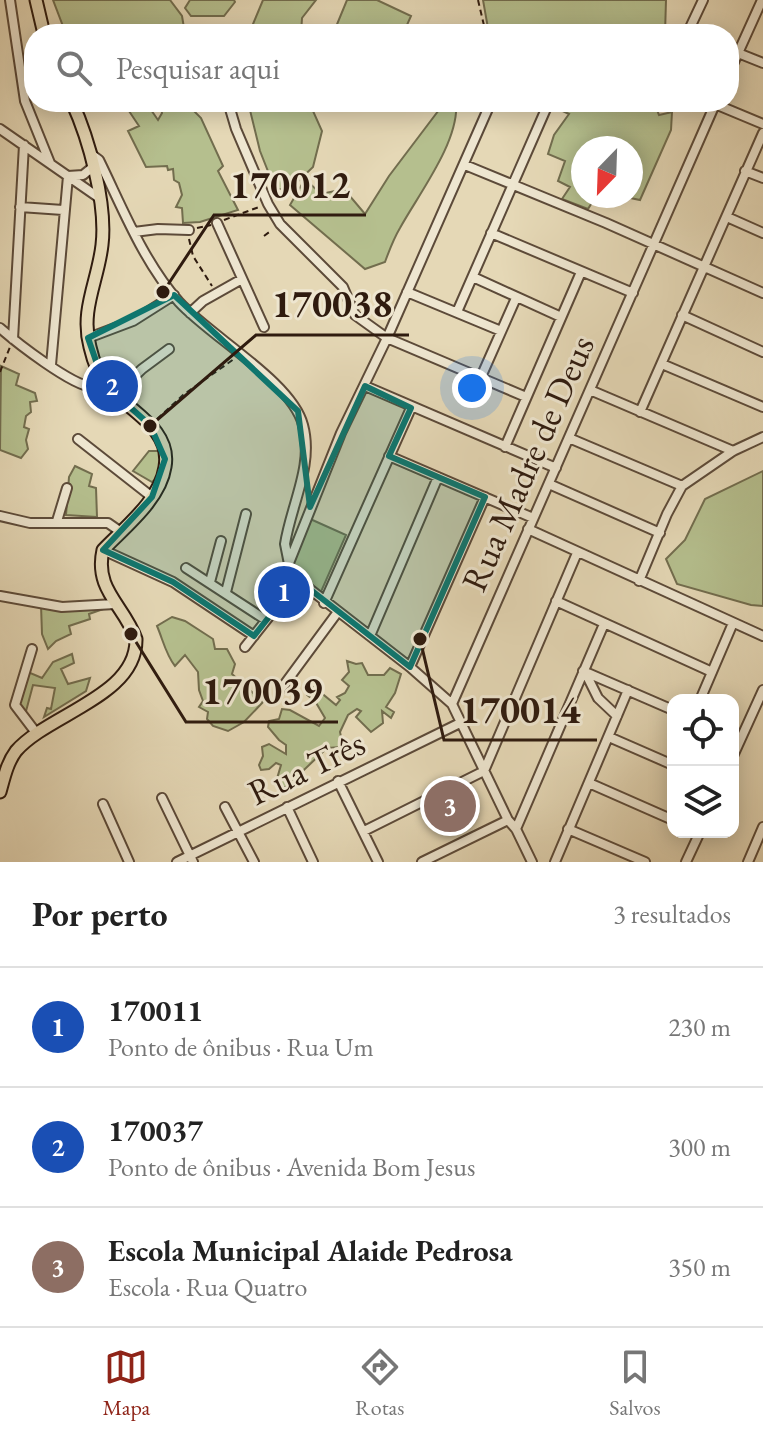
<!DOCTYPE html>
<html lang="pt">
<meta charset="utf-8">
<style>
:root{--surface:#fff;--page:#f2f2f2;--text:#222;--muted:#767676;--line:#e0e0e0;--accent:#8f2418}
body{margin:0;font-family:"EB Garamond",serif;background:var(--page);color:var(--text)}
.controls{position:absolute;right:24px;bottom:24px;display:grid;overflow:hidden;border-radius:16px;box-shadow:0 4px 20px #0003}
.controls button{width:72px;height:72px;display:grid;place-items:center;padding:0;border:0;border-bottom:2px solid var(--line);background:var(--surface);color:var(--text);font:40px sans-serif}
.compass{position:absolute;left:571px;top:136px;width:72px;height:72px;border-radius:50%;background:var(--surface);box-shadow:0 4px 20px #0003;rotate:203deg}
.you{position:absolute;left:472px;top:388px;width:28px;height:28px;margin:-20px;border:6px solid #fff;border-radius:50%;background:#1a73e8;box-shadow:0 0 0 12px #1a73e833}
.badge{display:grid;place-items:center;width:52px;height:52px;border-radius:50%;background:var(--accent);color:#fff;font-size:26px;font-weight:700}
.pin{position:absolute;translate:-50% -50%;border:4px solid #fff;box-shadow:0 2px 8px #0006}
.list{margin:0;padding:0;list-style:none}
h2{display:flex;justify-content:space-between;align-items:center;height:104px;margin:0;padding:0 32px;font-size:34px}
h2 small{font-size:26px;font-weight:400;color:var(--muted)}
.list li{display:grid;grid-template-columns:52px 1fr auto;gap:24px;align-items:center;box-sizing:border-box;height:120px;padding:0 32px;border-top:2px solid var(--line)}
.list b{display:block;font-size:30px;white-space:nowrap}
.list p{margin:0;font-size:26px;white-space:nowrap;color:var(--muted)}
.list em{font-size:26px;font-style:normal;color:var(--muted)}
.icon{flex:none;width:44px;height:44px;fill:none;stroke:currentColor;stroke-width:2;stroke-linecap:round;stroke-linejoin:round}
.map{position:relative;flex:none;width:763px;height:862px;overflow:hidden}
.search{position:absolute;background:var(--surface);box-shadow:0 4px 20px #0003;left:24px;right:24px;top:24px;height:88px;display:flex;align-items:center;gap:20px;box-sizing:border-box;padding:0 28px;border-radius:32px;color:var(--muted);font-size:30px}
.sheet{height:464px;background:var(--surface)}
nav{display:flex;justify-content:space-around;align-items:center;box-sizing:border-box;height:112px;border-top:2px solid var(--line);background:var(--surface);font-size:22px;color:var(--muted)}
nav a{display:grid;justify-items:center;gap:4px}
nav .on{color:var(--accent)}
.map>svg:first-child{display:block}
</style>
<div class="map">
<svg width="763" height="862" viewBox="0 0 763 862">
<rect width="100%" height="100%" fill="#e5d8b6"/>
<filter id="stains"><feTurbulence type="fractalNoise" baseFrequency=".0025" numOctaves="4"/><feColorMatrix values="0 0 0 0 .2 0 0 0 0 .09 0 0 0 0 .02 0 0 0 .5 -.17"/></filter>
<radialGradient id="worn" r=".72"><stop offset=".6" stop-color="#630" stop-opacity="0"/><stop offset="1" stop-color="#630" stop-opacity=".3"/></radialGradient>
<path fill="#b5bf8e" stroke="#726d4e" stroke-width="2" d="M53,0H170L182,16L185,34H100L87,30L80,34H66Z
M190,0H234L235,2L224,16H191L185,8Z
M263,0H316L302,18L301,34H252L253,24Z
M347,0H377L411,16L403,34H333Z
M483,0H666L665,34H489Z
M123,102H132L135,107L142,110L149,107L158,120L162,113L160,102H185L201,118L223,166L218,171L238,210L200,222L183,223L182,208L176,207L182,195L179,183L174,180L173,169L168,170L167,166L146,167L128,131L139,126Z
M248,102H309L322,131L313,167L290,189H275L260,151Z
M445,102H456C460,141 418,195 400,228C394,238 389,251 385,262L365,269L290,205L305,179L321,194L344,189L365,214L389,176Z
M559,102H654L659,115L672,112L671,130L640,200L621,196H631V148H583V196H596L588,209L562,199L570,187L558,181L565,161L548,154L554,135L569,114L558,109Z
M1,366L19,374L16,385L35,393L37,401L30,402L31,412L26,416L24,427L29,429L26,440L28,449L21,458L0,450Z
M149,451H163L158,477L152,482L133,471Z
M75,466L92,474L89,486L96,488L97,517L66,515L69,477Z
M763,471V606L751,605L677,584L666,559L685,540L705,499Z
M308,518L346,535L320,594L292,562Z
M41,605L109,607L89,614L90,619L69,626L71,634L56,641L48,649L42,634Z
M172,617L185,621L213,639L215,649H227L235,664L232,674L263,702L244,722L228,731L213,726L207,719L208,712L199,707L203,701L199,690L198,672L185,655L175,666C166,655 163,640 157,626Z
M72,654L74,663L61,669L68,684L90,678L86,691L44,717L47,708L51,709L55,688L33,685L25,715L19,708L18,696L28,672L42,678L53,662Z
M347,661L356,664L362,663L368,675H384L390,668L401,674L395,693L386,707L394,712L391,718L382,711L383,723L371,732L356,717L361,711L357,709L348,715L340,732L343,747L327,748L286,787H278L276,782L281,765L276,763L269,769L261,770L259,765L263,756L262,747L269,744L286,754V745L279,740L268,727L269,721L279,719L282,709L290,710L319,726L325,718L315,701L307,695L306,690L314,687L336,705L340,700L337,697L345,693L349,686L342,680L349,672Z"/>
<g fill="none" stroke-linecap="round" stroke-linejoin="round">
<defs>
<path id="minor" d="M10,0L25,101L50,163
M687,34L703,0
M738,53L763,63
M729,73L762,0
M228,102L236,129L268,204L280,224L343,287L355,315L387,338L526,397
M703,102L714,107
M715,104L763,124
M0,129L98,197
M91,154L99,160C123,209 143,261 179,302C211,337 292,382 303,425C314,465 291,505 285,544L289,564L298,580L410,667L452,704L508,820L516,829L532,862
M465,165L606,223L763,293
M745,171L763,178
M20,207L63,210
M727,217L763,233
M217,223L264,327
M134,232L158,229L189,230
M491,233L633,293
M473,277L561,317
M407,292L501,331
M457,312L549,102
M190,313L203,301L242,279
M682,315L763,352
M0,328C17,343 71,385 92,387C98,387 99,386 104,384
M88,338L133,321L174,295
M13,339L24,145
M662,364L763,407
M51,365L68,176L83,175L93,167
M481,377L516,298
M365,386L556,468
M590,390L733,451
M115,395L142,369L169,349
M640,412L763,133
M569,438L682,486
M78,439L152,497
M505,447L581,272
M389,456L533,518
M549,484L660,533
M0,516L30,523H108L121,532
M57,521L67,488
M528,529L763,636
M103,550L173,582L254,636
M289,563L341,433L387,338L491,102
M186,568L266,620
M639,581L667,514L682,486L733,451L763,437
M210,582L221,541
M226,592L246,514
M0,596L62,607L115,604
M556,601L712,672
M324,603L411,408
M370,636L438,477
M245,647L298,580
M32,649L15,705L37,734
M410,667L485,497
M583,671L673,710
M585,672L598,698L617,716
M281,689L337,613
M700,700L733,623
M452,704L716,102
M609,737L673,765
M733,756L763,690
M338,781L378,862
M589,783L673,820
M162,798L193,862
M103,804L129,862
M225,807L254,862
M287,807L313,862
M516,829L604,624
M568,829L645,862
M364,831L484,771L577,553
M177,862L460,723
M422,862L508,820
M555,862L628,690
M686,862L700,832
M748,862L763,827"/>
<path id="major" d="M36,0L44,34
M0,792C4,778 7,763 16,751C48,714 137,696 136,639C124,605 94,590 103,550C125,527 160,500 165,467C172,428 127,410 107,386C99,376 93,360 90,347C80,310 98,281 102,245C107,204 89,139 72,102"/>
</defs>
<use href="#minor" stroke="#5c4a39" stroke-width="12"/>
<use href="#major" stroke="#2f1b0f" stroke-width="15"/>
<path stroke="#2f1b0f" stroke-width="2" stroke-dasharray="6 4" stroke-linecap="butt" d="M478,0L486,34
M224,220L259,207
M197,228L211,225
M264,236L272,230
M189,239L193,256L212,286
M0,372L10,347
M157,419L183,395L234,359"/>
<use href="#minor" stroke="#eee6d0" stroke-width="8"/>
<use href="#major" stroke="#e5d8b6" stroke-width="11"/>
</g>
<path fill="#0f766e" fill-opacity="0.2" stroke="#0f766e" stroke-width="6" stroke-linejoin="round" d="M174,295L298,411L310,507L365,386L411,408L389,456L485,497L410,667L298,580L254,636L173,582L103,550L152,497L165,459L150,425L104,384L88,338Z"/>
<g text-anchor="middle" stroke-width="6" stroke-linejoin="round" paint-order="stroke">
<g font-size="36" fill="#2f1b0f" stroke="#eee6d0">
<text transform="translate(527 463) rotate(-66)" y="13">Rua Madre de Deus</text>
<text transform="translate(306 767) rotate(-26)" y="13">Rua Três</text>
</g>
</g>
<path fill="none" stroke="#2f1b0f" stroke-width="3" d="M163 292L214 215H366M150 426L256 335H409M131 634L186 722H338M420 639L444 740H597"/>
<g fill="#2f1b0f" stroke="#eee6d0" stroke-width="3">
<circle cx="163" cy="292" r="8"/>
<circle cx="150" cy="426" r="8"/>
<circle cx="131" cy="634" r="8"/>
<circle cx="420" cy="639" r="8"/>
</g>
<g font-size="38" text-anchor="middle" font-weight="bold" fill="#2f1b0f" stroke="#eee6d0" stroke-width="6" stroke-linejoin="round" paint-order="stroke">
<text x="290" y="198">170012</text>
<text x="332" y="317">170038</text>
<text x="262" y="704">170039</text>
<text x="520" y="723">170014</text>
</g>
<rect width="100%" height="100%" filter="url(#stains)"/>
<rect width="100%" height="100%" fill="url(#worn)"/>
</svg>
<div class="controls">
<button><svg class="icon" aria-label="locate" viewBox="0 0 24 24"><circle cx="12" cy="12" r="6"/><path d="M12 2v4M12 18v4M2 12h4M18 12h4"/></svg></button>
<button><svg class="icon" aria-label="layers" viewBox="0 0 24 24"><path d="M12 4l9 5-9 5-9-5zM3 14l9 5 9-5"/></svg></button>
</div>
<svg class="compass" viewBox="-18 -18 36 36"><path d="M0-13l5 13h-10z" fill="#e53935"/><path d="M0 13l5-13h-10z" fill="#767676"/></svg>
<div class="you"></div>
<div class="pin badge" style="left:284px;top:592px;background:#1a4fb4">1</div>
<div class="pin badge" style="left:112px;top:386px;background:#1a4fb4">2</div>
<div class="pin badge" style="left:450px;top:806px;background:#8d6e63">3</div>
<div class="search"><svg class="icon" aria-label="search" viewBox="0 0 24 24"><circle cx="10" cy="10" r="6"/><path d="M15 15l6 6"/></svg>Pesquisar aqui</div>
</div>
<section class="sheet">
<h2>Por perto<small>3 resultados</small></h2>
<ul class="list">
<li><span class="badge" style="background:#1a4fb4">1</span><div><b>170011</b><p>Ponto de ônibus · Rua Um</p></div><em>230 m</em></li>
<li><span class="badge" style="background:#1a4fb4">2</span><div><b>170037</b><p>Ponto de ônibus · Avenida Bom Jesus</p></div><em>300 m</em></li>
<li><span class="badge" style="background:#8d6e63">3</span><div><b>Escola Municipal Alaide Pedrosa</b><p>Escola · Rua Quatro</p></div><em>350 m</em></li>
</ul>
</section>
<nav>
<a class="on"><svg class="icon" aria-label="map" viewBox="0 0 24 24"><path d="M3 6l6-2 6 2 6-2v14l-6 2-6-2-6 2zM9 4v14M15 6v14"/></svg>Mapa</a>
<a><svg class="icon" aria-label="directions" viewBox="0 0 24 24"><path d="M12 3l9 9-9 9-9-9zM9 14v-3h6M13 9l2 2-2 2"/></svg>Rotas</a>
<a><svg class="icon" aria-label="saved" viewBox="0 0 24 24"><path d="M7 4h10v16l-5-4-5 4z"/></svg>Salvos</a>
</nav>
